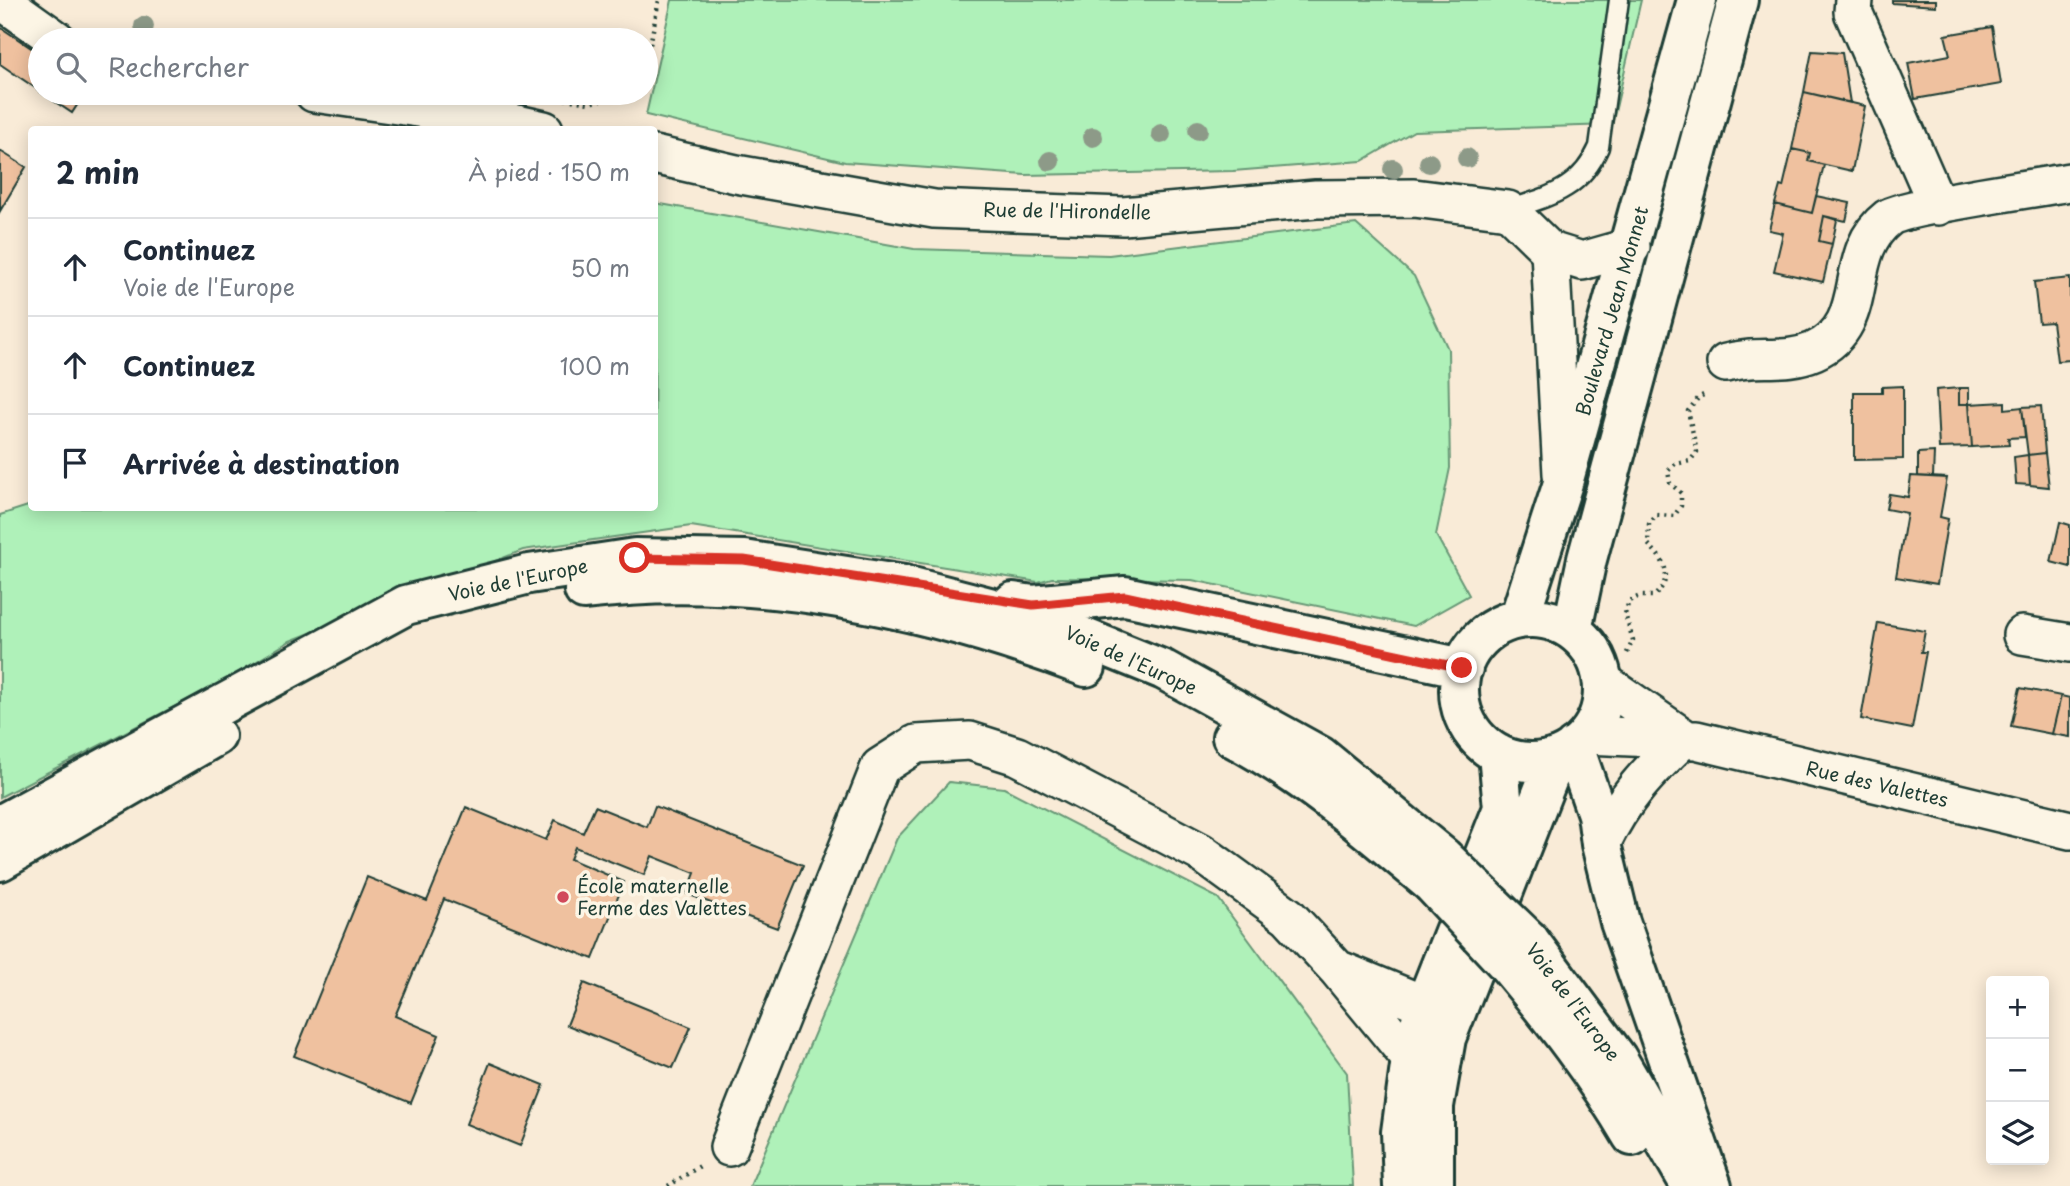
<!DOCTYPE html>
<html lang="fr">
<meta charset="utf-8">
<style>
:root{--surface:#fff;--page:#f6f6f7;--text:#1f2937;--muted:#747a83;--line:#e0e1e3}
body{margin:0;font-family:"Playpen Sans",sans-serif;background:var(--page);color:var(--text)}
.controls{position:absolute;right:21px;bottom:21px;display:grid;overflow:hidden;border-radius:7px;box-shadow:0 4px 18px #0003}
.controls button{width:63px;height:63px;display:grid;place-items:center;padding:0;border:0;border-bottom:2px solid var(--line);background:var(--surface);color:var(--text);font:35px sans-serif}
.stop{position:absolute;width:21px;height:21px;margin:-16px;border:5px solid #d93025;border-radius:50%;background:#fff}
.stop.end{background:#d93025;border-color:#fff;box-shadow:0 2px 7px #0008}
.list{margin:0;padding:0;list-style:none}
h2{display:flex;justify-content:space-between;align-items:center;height:91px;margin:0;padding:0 28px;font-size:30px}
h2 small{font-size:23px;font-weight:400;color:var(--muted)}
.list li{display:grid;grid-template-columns:46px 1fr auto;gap:21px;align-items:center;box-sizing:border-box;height:98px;padding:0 28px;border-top:2px solid var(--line)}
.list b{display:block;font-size:26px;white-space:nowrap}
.list p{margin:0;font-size:23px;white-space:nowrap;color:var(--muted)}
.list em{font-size:23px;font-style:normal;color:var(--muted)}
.icon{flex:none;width:38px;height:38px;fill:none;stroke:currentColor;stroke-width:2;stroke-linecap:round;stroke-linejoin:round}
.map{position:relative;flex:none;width:2070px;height:1186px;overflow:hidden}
.search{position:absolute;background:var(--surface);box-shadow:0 4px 18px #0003;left:28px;top:28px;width:630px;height:77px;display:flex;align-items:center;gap:18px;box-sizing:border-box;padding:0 24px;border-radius:38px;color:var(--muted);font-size:26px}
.panel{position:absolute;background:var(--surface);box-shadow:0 4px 18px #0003;left:28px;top:126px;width:630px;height:385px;border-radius:7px}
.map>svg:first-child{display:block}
</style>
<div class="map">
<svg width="2070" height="1186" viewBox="0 0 2070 1186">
<rect width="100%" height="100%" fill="#f9ebd7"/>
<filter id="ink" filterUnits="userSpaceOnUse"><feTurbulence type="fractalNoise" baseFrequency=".0143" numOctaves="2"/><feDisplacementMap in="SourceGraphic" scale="14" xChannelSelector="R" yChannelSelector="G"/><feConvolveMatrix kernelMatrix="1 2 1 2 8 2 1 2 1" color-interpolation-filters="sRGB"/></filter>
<g filter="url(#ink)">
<path fill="#aff1b9" stroke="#679776" stroke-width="2" d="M672,0H1641L1612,125L1414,131L1362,161L1233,171L1025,175L845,162L646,115Z
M655,203L914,249L1109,255L1356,224L1414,276L1448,349L1450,468L1436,535L1469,595L1414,626L1192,580L1052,578L1038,582L691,526L523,550L290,641L226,680L0,797V515L31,505L32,508H654Z
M949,782L1004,788L1218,898L1347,1073L1353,1186H750L897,838Z"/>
<path fill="#efc19f" stroke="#1f3d34" stroke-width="2" d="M1892,0H1936V6L1892,3Z
M0,27L40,54V91L0,64Z
M1992,27L2001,84L1915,99L1908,63L1950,55L1945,35Z
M1812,51L1842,53L1850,103L1804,92Z
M1804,92L1865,106L1852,171L1808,161L1810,153L1792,149Z
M42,93H85L72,113Z
M1792,149L1810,153L1808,161L1824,165L1812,213L1775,204L1780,186L1783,187Z
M0,151L26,167L0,211Z
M1816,196L1850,203L1846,221L1824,216L1819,241L1832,244L1823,282L1774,271L1783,233L1769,230L1775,204L1812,213Z
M1824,216L1837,220L1832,244L1819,241Z
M2070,278V360L2057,361L2052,322L2039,323L2034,282Z
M1903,386V459L1854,460V392H1882V387Z
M1959,388V404H1969L1972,447L1939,448L1936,390Z
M1959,388H1969V404H1959Z
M2005,402V409L2022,407L2025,437L2008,438L2009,445L1972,447L1969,404Z
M2041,406L2045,453L2028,455L2022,407Z
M1934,452L1933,477L1918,476V453Z
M2045,453L2049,487L2030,485L2028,455Z
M2028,455L2030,485L2016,484L2014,457Z
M1911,476L1947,478L1940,517L1948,519L1937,584L1896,577L1907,513L1886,509L1889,494L1908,497Z
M2060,522L2070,525V567L2051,562Z
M1878,623L1925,631L1921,652H1926L1912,729L1861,719Z
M2020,688L2061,696L2052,734L2011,726Z
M2061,696L2070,698V737L2052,734Z
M595,806L647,827L655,806L803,865L777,928L687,894L695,873L652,856L644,875L575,847L570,859L624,882L593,959L444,899L395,1016L439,1035L411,1103L294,1056L367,877L427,901L466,807L546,840L555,820L583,833Z
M584,983L691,1027L673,1068L567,1025Z
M490,1063L544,1085L520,1146L466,1124Z"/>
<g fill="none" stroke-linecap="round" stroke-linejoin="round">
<defs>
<path id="lane" d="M1508,210C1550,196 1580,190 1599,147L1619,0"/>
<path id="street" d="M1,0L57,40
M1854,0L1853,12L1938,206
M314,93L495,119L544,130
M654,155L736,174L934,209L1123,216L1316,199L1414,198L1508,210L1550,251L1582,261L1631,247
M1550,251L1562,474
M1726,363C1756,354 1784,364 1814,351C1874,324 1840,255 1888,218C1903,207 2041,187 2070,182
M2022,635L2070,643
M1602,681L1684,738
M1587,735L1696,740L2070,830
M1601,844C1623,798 1647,773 1684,738
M1342,971L1425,1005L1442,1031
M729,1147L880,767L916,744L970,741L1017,756L1200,852L1288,916L1338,970L1411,1059L1435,1061"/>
<path id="secondary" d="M584,590C752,569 929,607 1086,667
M1013,602L1033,605L1125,596L1463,668
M1459 690a72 72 0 1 1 144 0a72 72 0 1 1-144 0Z
M1519,619L1563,483L1697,0
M1572,630L1587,559L1738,0
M1232,737C1306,776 1368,830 1432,884
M1574,747L1597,814L1601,844L1620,922L1712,1186
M0,825L406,605L529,574L635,558L744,560L904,585L1043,621L1164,670L1320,756L1443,857
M0,861L216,736
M1529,940L1617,1058L1691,1186
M1506,963C1552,1018 1596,1074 1632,1136
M1403,1186L1401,1132L1411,1059L1425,1005L1503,808L1498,754
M1434,1186V1106L1446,1038L1556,758"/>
</defs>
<use href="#lane" stroke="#1f3d34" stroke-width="23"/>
<use href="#street" stroke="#1f3d34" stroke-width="42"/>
<use href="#secondary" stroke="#1f3d34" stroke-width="44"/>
<path stroke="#1f3d34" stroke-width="4.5" stroke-dasharray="2 5" stroke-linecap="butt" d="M646,65L659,0
M565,99L589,103L629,93
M1627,653L1633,640L1625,614L1629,601L1640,596H1654C1675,577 1665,561 1648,544L1649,524L1657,515L1674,516L1681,506V493L1670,483L1668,471L1675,464L1690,461L1697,452L1688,411L1699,397L1706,394
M668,1186L700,1166"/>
<use href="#lane" stroke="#fcf5e5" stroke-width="18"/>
<use href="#street" stroke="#fcf5e5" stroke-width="37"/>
<use href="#secondary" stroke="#fcf5e5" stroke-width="38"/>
<defs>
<path id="secondary-bridge" d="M1443,857L1529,940
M1432,884L1506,963"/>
</defs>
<use href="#secondary-bridge" stroke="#1f3d34" stroke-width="44" stroke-linecap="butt"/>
<use href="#secondary-bridge" stroke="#fcf5e5" stroke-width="38"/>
</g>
<g fill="#8d9a88">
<circle cx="144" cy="26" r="10"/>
<circle cx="1198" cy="130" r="10"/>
<circle cx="1161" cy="134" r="10"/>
<circle cx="1093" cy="137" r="10"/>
<circle cx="1467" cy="158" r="10"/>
<circle cx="1050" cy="161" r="10"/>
<circle cx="1429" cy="163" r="10"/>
<circle cx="1393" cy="169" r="10"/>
</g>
</g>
<g fill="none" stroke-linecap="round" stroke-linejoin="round" filter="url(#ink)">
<path stroke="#d93025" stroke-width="9" d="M635,558L744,560L1033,605L1125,596L1462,668"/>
</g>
<circle fill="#d1495b" stroke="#fcf5e5" stroke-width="2.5" cx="563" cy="897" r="7"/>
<g text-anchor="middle" stroke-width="7" stroke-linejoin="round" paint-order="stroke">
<g font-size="19" fill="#1f3d34" stroke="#fcf5e5">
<text transform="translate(1067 211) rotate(1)" y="7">Rue de l'Hirondelle</text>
<text transform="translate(1612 311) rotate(-74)" y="7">Boulevard Jean Monnet</text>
<text transform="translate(518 580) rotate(-12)" y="7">Voie de l'Europe</text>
<text transform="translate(1131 660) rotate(24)" y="7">Voie de l'Europe</text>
<text transform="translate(1877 784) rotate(13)" y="7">Rue des Valettes</text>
<text transform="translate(1573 1002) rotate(53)" y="7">Voie de l'Europe</text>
</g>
<g font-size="19" fill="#1f3d34" stroke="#fcf5e5" text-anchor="start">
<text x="577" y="893">École maternelle<tspan x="577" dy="22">Ferme des Valettes</tspan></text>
</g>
</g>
</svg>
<div class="controls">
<button>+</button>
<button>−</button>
<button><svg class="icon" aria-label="layers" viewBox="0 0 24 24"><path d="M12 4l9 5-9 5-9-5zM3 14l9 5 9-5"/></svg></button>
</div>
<div class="stop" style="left:635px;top:558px"></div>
<div class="stop end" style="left:1462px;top:668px"></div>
<div class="search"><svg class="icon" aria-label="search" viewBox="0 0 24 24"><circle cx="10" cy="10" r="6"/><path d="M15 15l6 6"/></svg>Rechercher</div>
<section class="panel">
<h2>2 min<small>À pied · 150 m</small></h2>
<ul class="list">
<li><svg class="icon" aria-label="ahead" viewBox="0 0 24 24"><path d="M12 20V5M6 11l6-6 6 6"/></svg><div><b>Continuez</b><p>Voie de l'Europe</p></div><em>50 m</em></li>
<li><svg class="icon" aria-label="ahead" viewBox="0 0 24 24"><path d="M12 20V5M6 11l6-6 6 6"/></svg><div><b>Continuez</b></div><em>100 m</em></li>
<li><svg class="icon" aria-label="arrive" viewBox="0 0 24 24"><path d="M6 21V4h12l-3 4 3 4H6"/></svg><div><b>Arrivée à destination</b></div></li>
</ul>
</section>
</div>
